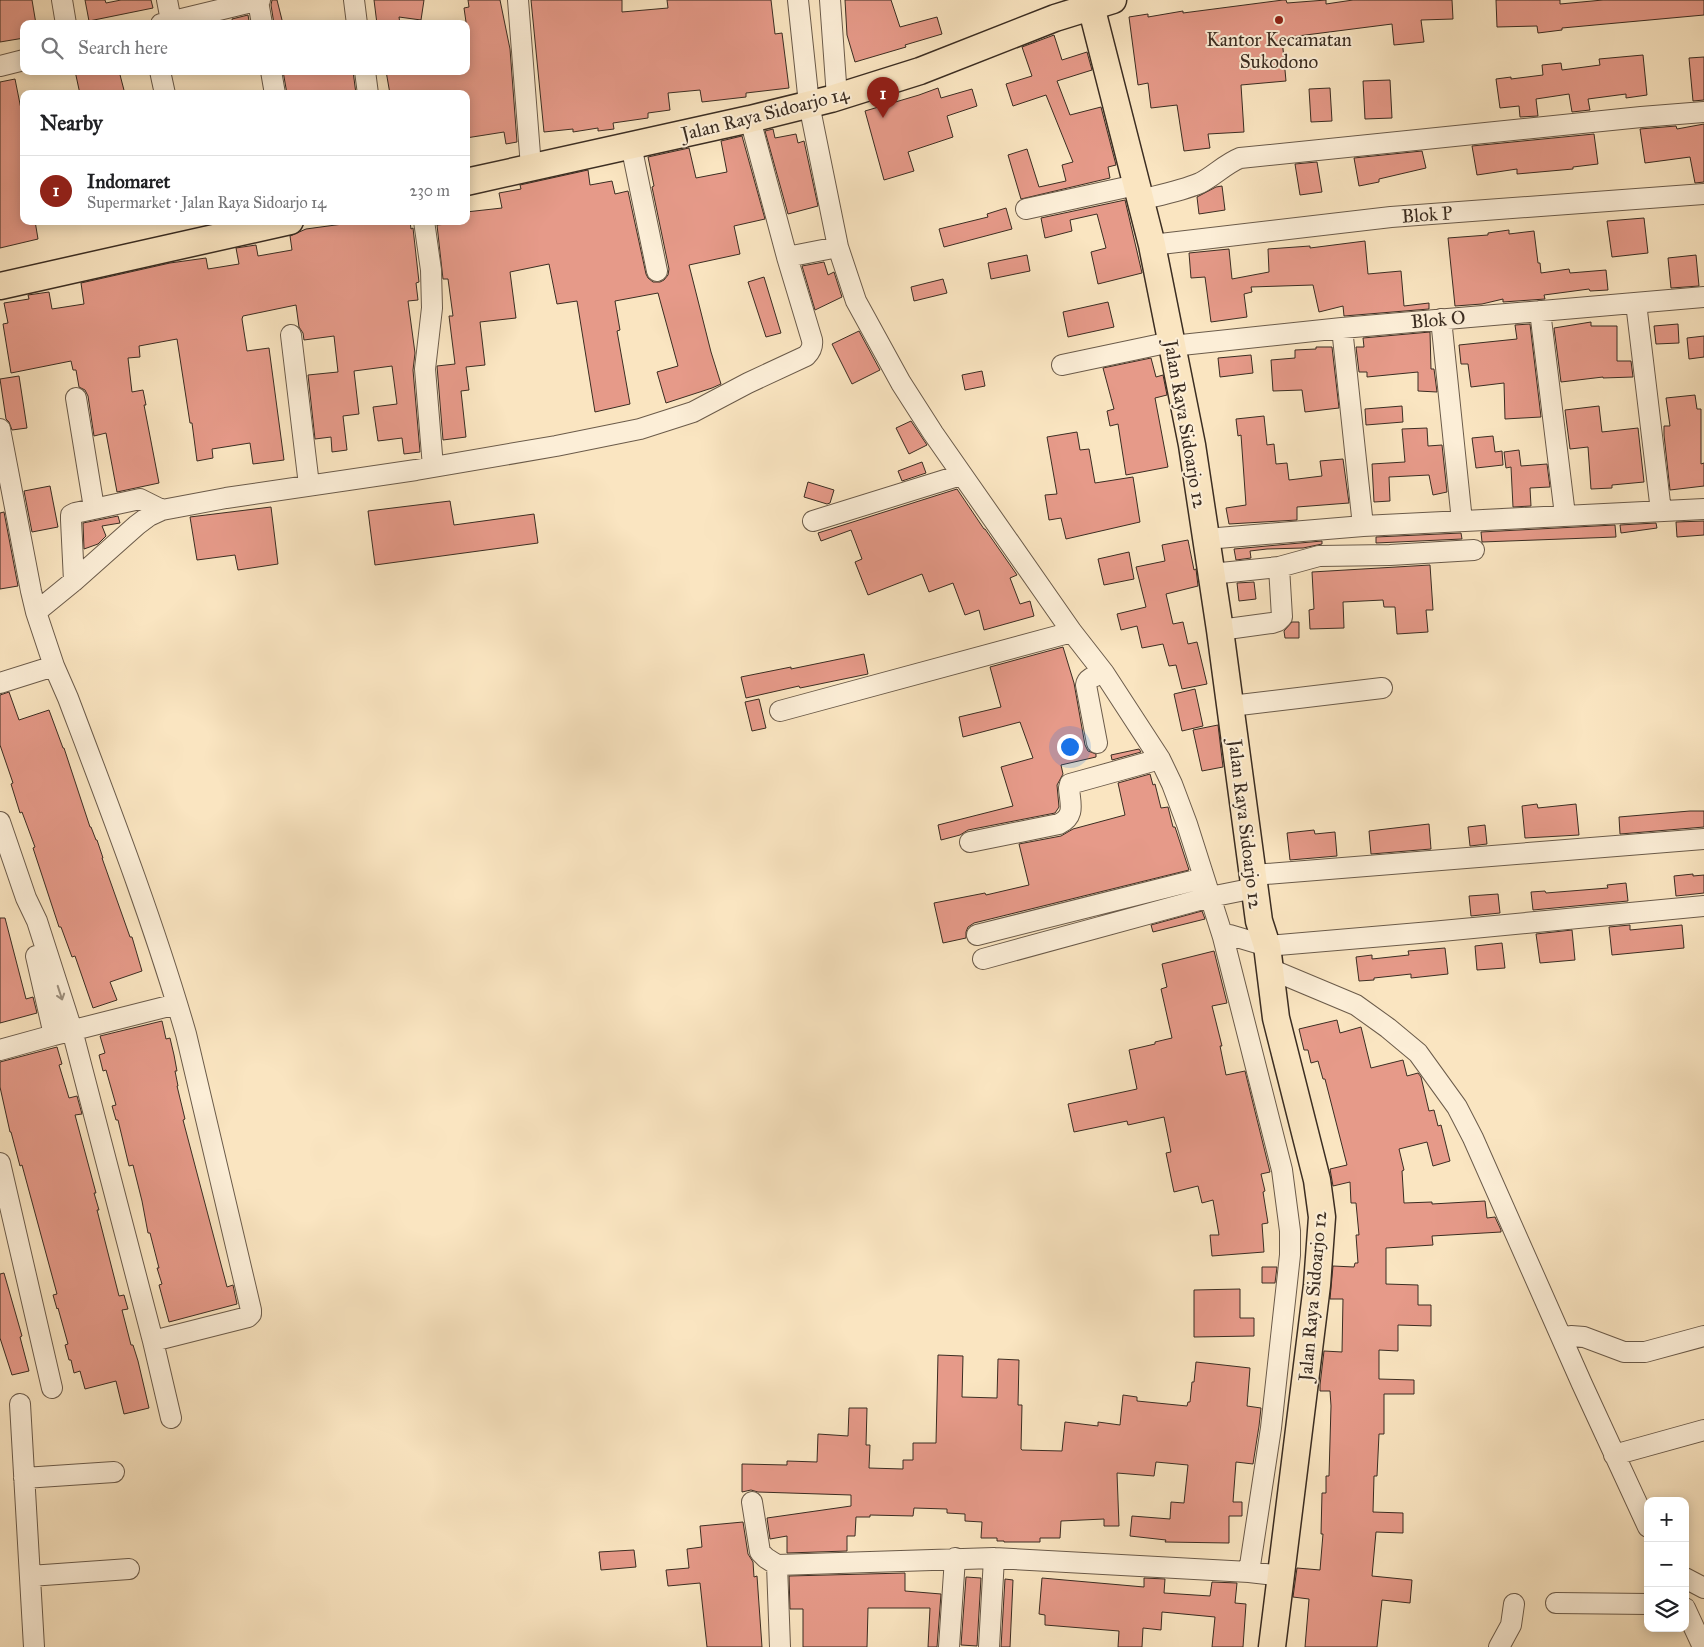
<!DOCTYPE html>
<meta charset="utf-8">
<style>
:root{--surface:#fff;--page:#f6f6f6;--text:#202124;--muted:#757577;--line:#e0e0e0;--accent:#8f2418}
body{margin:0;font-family:"IM FELL Great Primer",serif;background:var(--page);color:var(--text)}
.controls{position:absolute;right:15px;bottom:15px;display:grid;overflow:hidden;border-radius:10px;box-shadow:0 2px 12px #0003}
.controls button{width:45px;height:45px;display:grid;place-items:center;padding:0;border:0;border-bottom:1px solid var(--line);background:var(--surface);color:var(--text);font:25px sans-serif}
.you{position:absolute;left:1069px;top:746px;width:18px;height:18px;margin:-12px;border:4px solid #fff;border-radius:50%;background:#1a73e8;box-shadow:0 0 0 8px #1a73e833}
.badge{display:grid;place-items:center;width:32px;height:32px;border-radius:50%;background:var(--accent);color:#fff;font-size:16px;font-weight:700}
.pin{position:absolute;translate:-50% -41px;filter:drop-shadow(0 1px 2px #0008)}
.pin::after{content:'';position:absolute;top:26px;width:18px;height:15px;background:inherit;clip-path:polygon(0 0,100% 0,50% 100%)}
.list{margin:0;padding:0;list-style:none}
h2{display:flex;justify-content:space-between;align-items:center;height:65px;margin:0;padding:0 20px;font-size:21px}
h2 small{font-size:16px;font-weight:400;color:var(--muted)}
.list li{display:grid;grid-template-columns:32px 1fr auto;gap:15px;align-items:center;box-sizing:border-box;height:70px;padding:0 20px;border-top:1px solid var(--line)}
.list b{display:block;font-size:19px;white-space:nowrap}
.list p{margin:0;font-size:16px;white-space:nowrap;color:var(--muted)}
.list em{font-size:16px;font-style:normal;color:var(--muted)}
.icon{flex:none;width:28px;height:28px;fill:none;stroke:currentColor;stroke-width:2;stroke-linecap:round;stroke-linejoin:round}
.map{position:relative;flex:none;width:1704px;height:1647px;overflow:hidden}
.search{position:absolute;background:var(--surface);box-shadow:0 2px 12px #0003;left:20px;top:20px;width:450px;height:55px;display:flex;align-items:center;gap:12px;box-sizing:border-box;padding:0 18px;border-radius:10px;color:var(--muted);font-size:19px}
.panel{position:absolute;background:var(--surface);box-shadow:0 2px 12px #0003;left:20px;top:90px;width:450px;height:135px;border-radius:10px}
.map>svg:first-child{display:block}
</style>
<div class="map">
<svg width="1704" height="1647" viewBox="0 0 1704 1647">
<rect width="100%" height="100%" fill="#fae5c1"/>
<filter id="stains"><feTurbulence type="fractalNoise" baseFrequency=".004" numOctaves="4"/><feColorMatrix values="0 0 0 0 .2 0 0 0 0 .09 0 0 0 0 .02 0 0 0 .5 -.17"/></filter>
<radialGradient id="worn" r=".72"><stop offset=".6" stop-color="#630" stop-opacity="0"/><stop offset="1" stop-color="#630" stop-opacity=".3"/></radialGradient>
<path fill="#e69a89" stroke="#3b2d22" d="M0,0H32L36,24H24V38L0,42Z
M85,0H105L106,3L121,0H151L153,8L89,21Z
M272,0H277L283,24H274L271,5Z
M374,0H424L421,20L399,17L400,24H377Z
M468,0H500L510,49L517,142L506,144L504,132L466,138V94H390L386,71H466V22L464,8L469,7Z
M531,0H622V12L668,8L667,0H771L775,34L782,33L789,88L746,93V97L702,102L700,90L668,93L670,110L648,113V118L613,123L614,129L598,131V128L573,132V129L544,132Z
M845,0H891L900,27L937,17L942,34L905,45L906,47L855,62L847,35Z
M1283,0H1286L1287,3L1326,0V4L1353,0H1452L1453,19L1421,20L1424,42L1394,45L1392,24L1282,38L1286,81L1241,85L1244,132L1208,134L1210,148L1184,151L1177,105L1151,108L1148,83L1138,85L1129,17L1148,14V17L1183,11V13Z
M1496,0H1560V4L1603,0H1704V15L1562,28V30L1538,33L1537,26L1497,27Z
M248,15L249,21L233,24L232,19Z
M1054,35L1062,60L1087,52L1092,70L1057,81L1070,115L1101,107L1116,165L1108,167L1110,178L1021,199L1008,155L1027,149L1039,187L1066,181L1062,165L1073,162L1046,95L1013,106L1006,84L1032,76L1022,47Z
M1643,55L1647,95L1626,98V94L1588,99L1590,110L1572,112L1569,94L1536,99L1538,116L1520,117L1519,106L1500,108L1496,79L1511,77V79L1543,75L1542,65L1561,63L1562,70L1600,65L1599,59Z
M1704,57V100L1693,101L1689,58Z
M75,71H119L125,94H80Z
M283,71H353L356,94H287Z
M15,79L24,124V142H21L24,158V221H35L38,239L0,248V82Z
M1390,80L1392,118L1365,119L1363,81Z
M938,88L941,98L972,89L977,106L947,116L953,137L908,152L914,171L884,180L865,111L919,95Z
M1330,88L1332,121L1311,122L1309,89Z
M1704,124V182L1695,183L1690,157L1645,163L1640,129L1676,126L1677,129Z
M773,129L775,138L796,134L798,143L804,141L818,206L788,214L765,131Z
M1594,134L1598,164L1573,167V169L1517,174V169L1477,175L1472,146Z
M742,136L765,219L734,226L740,254L689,265L711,352L721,384L712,388L666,403L657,372L678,366L658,293L615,301L620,330L617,331L630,404L595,412L577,301L557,304L549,264L510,272L516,318L480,322L485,365L466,367L469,390L461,391L466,437L443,440L437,366L455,364L449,316H453L448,279H443L437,225L466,222V212L502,208L499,193L521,189L520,185L588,170L590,185L612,181L615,194L628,191L646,274L648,278L653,282H660L664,280L668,275L669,269L652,187L654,186L648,157L689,148L696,178L727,172L721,141Z
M1422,151L1426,168L1379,179V182L1359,186L1354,158Z
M1317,162L1322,192L1300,195L1295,164Z
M1222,186L1225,210L1199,214L1197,197L1216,187Z
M1125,200L1142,273L1098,284L1091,252L1106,248L1097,214L1070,220L1072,231L1045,238L1041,218Z
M1006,208L1012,229L944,247L939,229L988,217L987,214Z
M1644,218L1648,253L1612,257L1607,221Z
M343,221H410L411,229L413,228L419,282L416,283L418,300L408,301L415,353L413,370L420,452L404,454L402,438L378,441L373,407L397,404L392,366L354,371L359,414L343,416L347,450L332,452L331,437L315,439L308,375L338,372L334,336L304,340L303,333L299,327L296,305L243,316L242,319L247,351L269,348L284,460L253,464L250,443L212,449L213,458L197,461L192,423H190L177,339L139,346L140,357L128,358L132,392L143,390L146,405H144L159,483L117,492L106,433L94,436L88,396L85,390L79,387L76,370H73L71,361L11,373L3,324L8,323L4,303L29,299L28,295L49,292L52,309L84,304L81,283L170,263L206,258L208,269L239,264L236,248L256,245L258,256L292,250L290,236L306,229L343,224Z
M1509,230V234L1534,231L1538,263H1540L1541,273L1569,269L1570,273L1606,270L1608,290L1590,291L1589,289L1544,295L1545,299L1503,302V299L1482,304L1455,306L1448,238L1488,235V233Z
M1365,241L1368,274L1401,271L1404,306L1429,303V309L1344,316L1343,306L1319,312L1313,285L1251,287L1252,292L1244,294L1247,317L1211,322L1205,277L1191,278L1189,253L1229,249L1232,279L1269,272L1268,249L1310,246V248Z
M1027,255L1030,271L991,279L988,263Z
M1696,255L1699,286L1671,288L1668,258Z
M824,262L828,275L834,272L842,297L815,310L802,266Z
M764,277L781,333L766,337L748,282Z
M943,279L947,293L914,301L911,287Z
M1108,302L1114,327L1068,337L1063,312Z
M1591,322V326H1617V361H1631L1633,377L1603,378V377L1561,382L1554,328Z
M1530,324L1541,417L1505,419L1504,383L1471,387L1468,364H1461L1459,345L1517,339L1515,325Z
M1678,324L1679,343L1656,344L1654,326Z
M859,331L880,370L852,384L832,344Z
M1430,332L1431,369H1434L1437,392L1418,391V372L1367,377V372H1359L1356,347H1364L1363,338Z
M1704,336V357L1689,359L1687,338Z
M1316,347H1332L1339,408L1305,412L1302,390L1273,391L1271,360L1295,358V350L1316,349Z
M1251,355L1253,373L1220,377L1218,358Z
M1151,358L1156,377L1163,375L1167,395L1155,398L1168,467L1126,475L1118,424L1110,426L1107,411L1114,409L1103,368Z
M982,371L985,386L965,390L962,375Z
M19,376L27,428L12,430L9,422L6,419L0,379Z
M1695,395L1697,409H1701V464L1704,463V486L1670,490L1664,435V426H1670L1666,398Z
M1402,406L1403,422L1366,425L1365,409Z
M1599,406L1602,432L1638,428L1644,482L1612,485V488L1591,489L1588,447L1570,449L1565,410Z
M1264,416L1267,445L1274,444L1276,464L1287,463L1289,480L1322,476L1320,461L1343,459L1349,503L1297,507V520L1229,524L1226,508L1246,505L1241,435L1238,436L1236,419Z
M911,421L927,445L909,454L896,428Z
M1427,428L1428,446L1442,445L1447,492L1433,495L1429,475L1389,477L1390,501L1374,502L1372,464L1405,462L1402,429Z
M1077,432L1080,450L1089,449L1095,483L1133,477L1140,522L1066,539L1061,518L1049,520L1045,495L1057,494L1047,437Z
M1493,436L1495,452L1502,451L1503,465L1476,468L1472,438Z
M1519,450L1521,466L1547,464L1550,487L1530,488L1531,506L1513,507L1511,467L1506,468L1504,452Z
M922,462L926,473L902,481L898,471Z
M808,482L834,490L830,503L827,504L804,497Z
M50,486L58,527L32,532L24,491Z
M957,489L984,529H985L1015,572L1017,575L1010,578L1020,604L1030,601L1034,616L984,630L979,610L965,615L953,583L929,592L922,574L868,595L855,562L862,559L851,530L821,541L818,533Z
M450,501L454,525L534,514L538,543L375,565L368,511Z
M271,507L278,564L238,570L235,555L197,560L190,517Z
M4,512L18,586L0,589V513Z
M118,516L120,523L102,526L106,536L98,544L84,549L83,523Z
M1704,521V535L1677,537L1676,522Z
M1656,523L1657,528L1621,533L1620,525Z
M1615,525L1616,537L1482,542L1481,532Z
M1461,533L1462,539L1376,543V537Z
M1188,540L1194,570L1196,569L1198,586L1166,594L1173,624L1183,622L1188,644L1197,642L1207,684L1182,689L1176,665L1169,666L1163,644L1142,648L1137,626L1121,630L1117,614L1146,607L1136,567L1165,561L1162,545Z
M1322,541V544L1303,548L1267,549L1250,551L1251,558L1236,560L1234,549Z
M1129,552L1134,579L1104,585L1098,559Z
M1430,565L1433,610H1426L1428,632L1397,634L1395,607H1384L1383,600L1343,602L1344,628L1310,629L1309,610L1314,609L1312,572Z
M1254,582L1256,599L1239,601L1237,583Z
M1292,622H1299V638H1285L1284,631Z
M1063,647L1074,683L1085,745L1088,751L1096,754V757L1061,765L1063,774L1057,785L1059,807L1055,813L968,830L960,835L941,840L938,825L1013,806L1001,767L1033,758L1020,722L963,737L959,717L1001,707L990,667Z
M864,654L868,674L800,688L799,686L746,698L741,677L791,667V669Z
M1195,689L1203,726L1182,731L1174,694Z
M9,692L19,720L49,710L63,748H64L90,827H91L96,840H97L103,858H102L130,937H132L142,971L110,982L117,1000L93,1008L75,956L72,957L61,927H59L33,848L35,847L22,812L20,813L11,784L13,783L0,745V695Z
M759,699L766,728L752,731L745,702Z
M1218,725L1223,767L1202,771L1193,730Z
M1139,749L1141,752L1112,760L1111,755Z
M1150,774L1153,785L1155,784L1161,808L1168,807L1173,827H1175L1189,870L974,923L968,927L966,932V938L943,943L934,903L985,893L986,895L1029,885L1019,844L1061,836L1073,829L1125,815L1118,783Z
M1537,804L1538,808L1576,804L1579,835L1525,838L1522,806Z
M1690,811H1704V827L1620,834L1619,817Z
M1429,824L1431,849L1371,854L1369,831Z
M1485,825L1487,844L1470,846L1468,827Z
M1314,830L1315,834L1335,832L1337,856L1290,860L1287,833Z
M1693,874V876L1704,875V893L1676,896L1674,876Z
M1626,883L1628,901L1533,910L1531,892L1545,891L1546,893L1608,888L1607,885Z
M1498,894L1500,913L1471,916L1469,896Z
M1202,911L1205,919L1153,932L1151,925Z
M0,918H5L26,999L33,997L37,1013L0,1023Z
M1630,925V930L1682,925L1684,948L1612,955L1609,927Z
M1572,930L1575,960L1540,963L1536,934Z
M1502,943L1505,968L1477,970L1475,946Z
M1445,948L1448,974L1411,978V974L1374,978V980L1359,981L1356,957L1372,955V959L1409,955L1408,951Z
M1214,951L1227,1003L1212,1006L1222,1046H1220L1226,1075L1245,1071L1270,1172L1261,1174L1265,1191L1263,1192L1268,1223L1262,1224L1264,1252L1212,1256L1210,1235H1219L1213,1200L1202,1203L1198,1186L1174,1192L1166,1153L1171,1152L1164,1117L1128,1125L1127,1121L1074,1132L1068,1104L1137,1089L1129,1050L1155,1044V1042L1172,1038L1161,989L1167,987L1162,964Z
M1337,1020L1340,1033L1361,1027L1371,1068L1403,1060L1407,1076L1418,1073L1421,1077L1429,1111L1434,1110L1438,1126L1441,1125L1450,1161L1433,1166L1427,1142L1399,1149L1404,1170L1402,1171L1404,1203L1432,1202V1204L1485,1201L1487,1218L1495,1217L1501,1230V1232L1432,1236L1433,1245L1386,1248V1284L1418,1285V1305H1431V1326L1398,1325V1351L1379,1350V1379L1414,1380V1394H1384V1434H1379L1377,1476H1374L1373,1512L1403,1513V1533L1376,1532L1372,1576L1412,1580L1410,1603L1382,1600L1377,1647H1305L1309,1599L1293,1597L1297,1568L1320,1570L1323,1534H1321L1322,1493H1326V1476H1329L1331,1406L1330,1391H1320V1385L1324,1351L1342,1352L1343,1299H1330L1333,1266L1354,1267L1355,1263H1358L1356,1235H1359L1356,1203H1351L1350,1182L1333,1186L1330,1169L1347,1165L1325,1079H1323L1318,1061L1311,1063L1308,1050H1304L1299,1029Z
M162,1021L166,1039L170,1038L174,1055L177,1071H175L178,1086H177L185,1119L183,1120L227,1287L233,1285L237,1304L169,1322L159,1285L162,1284L157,1268H159L150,1233H148L142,1201L133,1165L129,1166L118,1120H116L112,1106L116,1105L106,1070L103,1071L99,1055L105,1053L100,1036Z
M57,1047L62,1064L59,1065L69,1098L77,1096L82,1114L75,1115L96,1193H94L99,1210H97L119,1296L124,1295L128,1309L122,1310L131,1345H133L138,1361L149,1408L124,1414L116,1381L85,1389L80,1371L74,1373L71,1360H69L65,1345L68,1344L58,1308L57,1309L53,1295L57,1294L22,1165L20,1166L11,1132H10L0,1087V1062Z
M1262,1267H1277L1275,1283H1262Z
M4,1273L22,1336L20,1337L29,1371L12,1375L0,1338V1274Z
M1240,1289V1318H1254V1336L1194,1337V1290Z
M938,1355L963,1356L962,1397L997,1398L998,1359L1019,1360L1018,1405H1022L1021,1449L1022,1450L1062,1451L1065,1422L1098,1426V1422L1120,1425L1123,1395L1137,1397V1401L1187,1406L1188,1402H1190L1192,1382H1194L1196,1362L1250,1368L1247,1406L1261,1408L1259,1426L1253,1464L1236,1462L1233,1502H1242V1516H1229V1543L1165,1542L1166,1540L1130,1536L1132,1516L1170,1519L1171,1502L1184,1503L1188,1465L1156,1462L1154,1476L1117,1473L1119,1526H1104V1519L1061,1521L1060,1538H1040V1542H1004V1541H997V1538H981L982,1522L965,1521V1514L947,1513V1509L914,1508L913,1516L870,1515V1517H856L855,1536H847V1551L787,1553V1536L770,1539L767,1518L851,1506V1495L758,1492L751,1490L742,1492V1464L787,1465V1461L817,1462L818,1434L848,1436L849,1408H867L866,1445H870L869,1468L903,1469V1460H913V1443H936Z
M743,1522L748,1554L753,1562L754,1577L757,1576L762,1647H707L700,1583L668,1586L666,1570L689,1568L687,1549L702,1547L700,1526Z
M634,1550L636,1567L601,1570L599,1552Z
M905,1573V1591L941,1594L937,1647H928L930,1608H868L867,1647H803V1609H790L789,1576Z
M966,1577L981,1578L977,1646L961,1645Z
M1042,1578L1144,1587V1578L1165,1579L1164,1593L1210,1596L1212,1582L1237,1583L1235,1603L1246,1604L1243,1647H1212L1215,1617L1162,1612L1161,1630L1143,1628L1142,1647H1118L1119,1631L1045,1625V1615L1039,1614Z
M1005,1579L1013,1580L1010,1647H1001Z"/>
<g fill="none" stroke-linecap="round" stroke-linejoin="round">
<defs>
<path id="minor" d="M62,0L66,24
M167,0L171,21
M354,0L357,24
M518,0L531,167
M798,0L809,104L838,247L856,301L901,383L933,433L1072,632L1104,673L1160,759L1172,784L1187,824L1223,937L1282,1170L1290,1231V1255L1271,1428L1249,1572
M830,0L837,97
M258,1L262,24
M161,24L260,0
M0,66L24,60
M160,71L165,94
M271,71L275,94
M365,71L368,94
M750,119L787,257
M631,145L657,271
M1140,200C1160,195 1181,191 1200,183C1214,176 1225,164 1240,158L1641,117L1704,112
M1026,209L1136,185
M424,221L431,270L432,308L425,369L433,467
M1152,245L1391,217L1704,194
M1636,303L1661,511
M1540,311L1565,515
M1441,319L1462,521
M1342,328L1363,526
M291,335L309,485
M1172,346L1342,328L1704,297
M1062,365L1171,342
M76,398L94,508
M0,429L31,591L36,612
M813,521L961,475
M1206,539L1363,526L1704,509
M1211,574L1279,567L1319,556L1390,555L1474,550
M74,581L71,520V515L75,513L140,499L162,510
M1220,630L1272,623L1278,621L1282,617L1279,567
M0,683L54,666
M1231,706L1382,688
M780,711L1072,632
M1097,743L1086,685C1087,677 1097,676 1104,673
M0,822L26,898L37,921L72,1030L153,1341L171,1418
M970,842L1059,824C1076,816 1070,803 1069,788L1070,784L1160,759
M1254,875L1704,839
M977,935L1204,878
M1223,937L1230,935L1267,946L1431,932L1704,906
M36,956L54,1035
M983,959L1210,897L1255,888
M1270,969L1356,1005L1388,1028L1418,1053L1457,1107L1473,1138L1582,1384L1648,1527
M0,1050L54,1035L177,1004
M0,1163L52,1388
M1562,1338L1571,1336L1584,1337L1624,1352H1645L1704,1336
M153,1341L248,1317L251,1314V1310L186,1034C153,920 110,809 68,698L54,666L36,612L74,581L137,525L149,516L162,510L226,498L416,470L556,446L640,429L693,412L748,383L806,356C811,351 813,347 812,340L787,257L838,247
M20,1404L34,1647
M1614,1455L1704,1430
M24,1478L114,1472
M752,1502L760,1552L766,1558L777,1565
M30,1576L129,1569
M1685,1578L1704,1588
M1556,1603L1648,1604
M1685,1608L1703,1647
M780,1647L777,1565L994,1558L1249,1572L1282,1576
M949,1647L955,1558
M989,1647L994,1558
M1499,1647L1511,1625L1514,1604"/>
<path id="major" d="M1091,6L1152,245L1192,445L1220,630L1259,921L1267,946L1276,1018L1317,1180L1322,1217L1317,1285L1272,1647
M466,182L750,119L831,99L920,71L1055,18L1113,0
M0,286L290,221"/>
</defs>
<use href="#minor" stroke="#6b5b4a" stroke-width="22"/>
<use href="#major" stroke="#3b2d22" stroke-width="29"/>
<use href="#minor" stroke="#fceed7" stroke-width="20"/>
<use href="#major" stroke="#fae5c1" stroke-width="26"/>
</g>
<defs><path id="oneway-shaft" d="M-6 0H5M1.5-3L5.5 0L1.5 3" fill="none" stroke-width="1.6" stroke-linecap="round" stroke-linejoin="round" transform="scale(1.25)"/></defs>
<use stroke="#9c8e7c" href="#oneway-shaft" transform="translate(60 993) rotate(72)"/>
<circle fill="#8f2418" stroke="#fceed7" stroke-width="2" cx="1279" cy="20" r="5"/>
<g text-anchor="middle" stroke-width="4" stroke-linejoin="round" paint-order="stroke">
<g font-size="19" fill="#3b2d22" stroke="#fceed7">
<text x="1279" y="46">Kantor Kecamatan<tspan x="1279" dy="22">Sukodono</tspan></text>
</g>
<g font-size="19" fill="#3b2d22" stroke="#fceed7">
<text transform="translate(765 113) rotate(-14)" y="7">Jalan Raya Sidoarjo 14</text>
<text transform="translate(1427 214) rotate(-4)" y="7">Blok P</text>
<text transform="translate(1438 319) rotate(-5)" y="7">Blok O</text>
<text transform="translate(1186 424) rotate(80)" y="7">Jalan Raya Sidoarjo 12</text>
<text transform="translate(1246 824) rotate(83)" y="7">Jalan Raya Sidoarjo 12</text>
<text transform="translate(1312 1296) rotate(-85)" y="7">Jalan Raya Sidoarjo 12</text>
</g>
</g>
<rect width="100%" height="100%" filter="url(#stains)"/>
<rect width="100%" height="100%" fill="url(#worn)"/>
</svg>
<div class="controls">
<button>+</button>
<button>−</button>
<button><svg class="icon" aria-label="layers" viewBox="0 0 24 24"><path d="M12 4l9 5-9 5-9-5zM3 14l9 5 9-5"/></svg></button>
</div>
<div class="you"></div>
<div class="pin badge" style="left:883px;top:118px">1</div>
<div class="search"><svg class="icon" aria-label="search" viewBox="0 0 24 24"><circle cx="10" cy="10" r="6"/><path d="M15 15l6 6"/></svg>Search here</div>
<section class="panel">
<h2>Nearby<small></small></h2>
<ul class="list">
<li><span class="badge">1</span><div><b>Indomaret</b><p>Supermarket · Jalan Raya Sidoarjo 14</p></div><em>230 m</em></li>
</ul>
</section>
</div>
